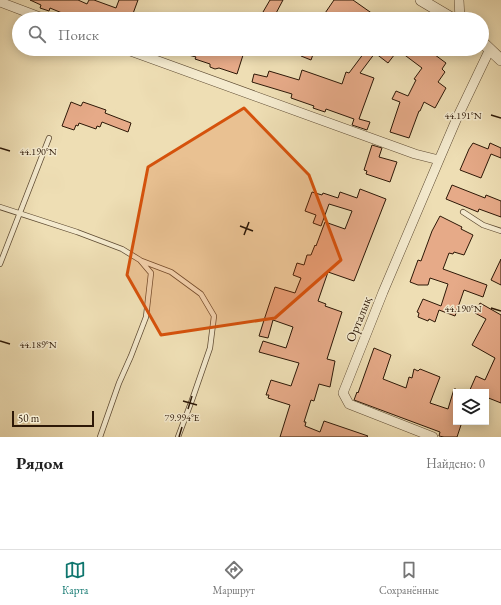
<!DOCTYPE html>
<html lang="ru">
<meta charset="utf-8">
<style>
:root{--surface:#fff;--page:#f6f6f6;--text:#222;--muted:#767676;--line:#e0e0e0;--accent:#0f766e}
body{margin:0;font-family:"EB Garamond",serif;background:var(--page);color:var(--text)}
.controls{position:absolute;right:12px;bottom:12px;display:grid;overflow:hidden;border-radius:0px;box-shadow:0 2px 10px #0003}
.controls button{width:36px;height:36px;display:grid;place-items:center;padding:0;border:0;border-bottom:1px solid var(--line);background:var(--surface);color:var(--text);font:20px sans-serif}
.scale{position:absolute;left:12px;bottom:10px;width:82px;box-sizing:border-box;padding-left:4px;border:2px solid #2d1807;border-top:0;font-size:11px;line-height:14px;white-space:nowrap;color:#2d1807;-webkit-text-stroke:3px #f4eace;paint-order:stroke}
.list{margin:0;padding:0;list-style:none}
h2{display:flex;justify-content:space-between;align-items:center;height:52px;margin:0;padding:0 16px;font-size:17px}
h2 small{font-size:13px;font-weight:400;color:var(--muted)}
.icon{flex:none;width:22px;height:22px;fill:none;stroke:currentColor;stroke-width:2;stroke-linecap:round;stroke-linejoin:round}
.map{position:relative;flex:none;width:501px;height:437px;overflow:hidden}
.search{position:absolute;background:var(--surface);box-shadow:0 2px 10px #0003;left:12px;right:12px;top:12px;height:44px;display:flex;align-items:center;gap:10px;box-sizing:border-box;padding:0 14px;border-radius:22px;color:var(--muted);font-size:15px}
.sheet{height:112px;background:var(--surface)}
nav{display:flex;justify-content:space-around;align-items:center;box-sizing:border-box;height:56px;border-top:1px solid var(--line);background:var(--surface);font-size:11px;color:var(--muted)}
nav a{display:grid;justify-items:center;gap:2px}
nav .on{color:var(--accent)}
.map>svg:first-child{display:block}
</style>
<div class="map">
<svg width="501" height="437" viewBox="0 0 501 437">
<rect width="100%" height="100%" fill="#eedeb4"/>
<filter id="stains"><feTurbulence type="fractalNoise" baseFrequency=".005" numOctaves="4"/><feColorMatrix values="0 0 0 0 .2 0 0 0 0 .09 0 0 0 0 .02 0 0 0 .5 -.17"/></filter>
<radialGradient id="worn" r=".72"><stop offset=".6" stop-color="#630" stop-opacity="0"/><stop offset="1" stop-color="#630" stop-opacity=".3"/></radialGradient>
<path fill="#e6aa88" stroke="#2d1807" d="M30,0H78L87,4L89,0H94L116,8L119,0H138L131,19H83L75,16L74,18L50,8L49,11L40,8L41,5Z
M270,0H283L274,17L263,12Z
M334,0H353L380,19H321Z
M177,49H234L244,52L237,74L219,68L215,69L210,67V64L195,59L196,57L177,52Z
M303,49H315L311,60L301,56Z
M367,49H427L446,63L442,69L445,72L438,82L446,88L435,108L424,102L420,111H419L409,138L390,132L400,102L392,99L396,91L408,96L416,80L414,79L422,68L398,50L388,63L375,53L360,73L374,78L359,119L370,122L367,130L352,125L354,119L326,109L325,112L313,108L314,106L291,98L292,94L252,82L254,74L267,77L269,71L299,80L302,70L342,84L346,72L349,73Z
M71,102L81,106L83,102L106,110L105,113L131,123L128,132L102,122L100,127L97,126L96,129L79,123L78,126L76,125L74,130L62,126Z
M473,143L488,149L490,143L501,148V158L491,154L481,178L460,170L469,149Z
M372,145L382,148L379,157L397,162L390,182L366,174L367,171L364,170Z
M452,185L485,198L486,195L501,201V217L479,209L478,212L446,199Z
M360,189L386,199L354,281L328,272L318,301L326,304L325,306L342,312L327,359L335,361L330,387L319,384L314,401L311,400L304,422H306L305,426L320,432L324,421L368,436L367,437H280L290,405L268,398L269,395H266L271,380L291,386L299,363L259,352L263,341L286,348L293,327L273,320L268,338L259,336L265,317L275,287L295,293L301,278L293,275L297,263L304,265L307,255H311L315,245L316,246L325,222L345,229L352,211L329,204L321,226L313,223L316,215L305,211L312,192L322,195L323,193L338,198L340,192L357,198Z
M440,216L462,227L461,229L473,235L464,255L454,252L453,254L449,253L443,269L487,285L483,297L464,290L455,316L439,310L435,322L429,319L428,321L418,317L419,313L417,312L423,299L441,306L448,284L430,278L428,285H418L410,282L418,260L421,261L432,231Z
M501,259V285L491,280Z
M480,303L501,315V403L486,397V392H469L476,376L485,380L495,358L472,345L486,319L475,313Z
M374,348L391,355L383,379L406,388L409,377L412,378L414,369L418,371L420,369L440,377L430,403L448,409L454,389H456V422H462L457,437H444L439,436L440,432L354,400L357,392L358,393Z"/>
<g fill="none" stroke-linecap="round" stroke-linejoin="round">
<defs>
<path id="service" d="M0,207L77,232L122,249L140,260L151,273L146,317L131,356L119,383L100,437
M463,212L483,225L501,231
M142,261L171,272L201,294L214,316L210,348L192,400L178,437
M0,264L49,138"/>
<path id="minor" d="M459,0L460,19
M0,2L45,19
M125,49L415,154L439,160L457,118L490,49
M433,437L349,404L343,393L383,292L439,160"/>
<path id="tertiary" d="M421,0L453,19
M482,42L501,60"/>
</defs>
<use href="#service" stroke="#5d4a32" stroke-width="6"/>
<use href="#minor" stroke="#5d4a32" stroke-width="10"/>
<use href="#tertiary" stroke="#5d4a32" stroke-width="12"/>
<use href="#service" stroke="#f4eace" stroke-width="4.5"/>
<use href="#minor" stroke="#f4eace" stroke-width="9"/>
<use href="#tertiary" stroke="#f4eace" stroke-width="11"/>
</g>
<path fill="#d5520c" fill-opacity="0.2" stroke="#d5520c" stroke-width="3" stroke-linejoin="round" d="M244,108L309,175L341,260L275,318L161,335L127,275L148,167Z"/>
<path fill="none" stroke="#2d1807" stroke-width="1.5" d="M491,115L501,118M0,148L10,151M240,226L253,231M244,235L249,222M491,308L501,311M0,341L10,344M183,401L197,405M188,409L192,396M179,437L182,427"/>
<g text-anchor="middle" stroke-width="3" stroke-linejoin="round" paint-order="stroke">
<g font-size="13" fill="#2d1807" stroke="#f4eace">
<text transform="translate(358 319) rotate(-68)" y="5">Орталық</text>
</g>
</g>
<g font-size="10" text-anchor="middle" fill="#2d1807" stroke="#f4eace" stroke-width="3" stroke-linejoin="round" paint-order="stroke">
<text x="463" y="119">44.191°N</text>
<text x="38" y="155">44.190°N</text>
<text x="463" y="312">44.190°N</text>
<text x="38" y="348">44.189°N</text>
<text x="182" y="421">79.994°E</text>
</g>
<rect width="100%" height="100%" filter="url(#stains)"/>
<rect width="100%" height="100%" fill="url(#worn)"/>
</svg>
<div class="controls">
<button><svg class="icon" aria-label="layers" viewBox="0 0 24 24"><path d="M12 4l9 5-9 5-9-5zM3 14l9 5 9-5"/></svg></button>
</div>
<div class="scale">50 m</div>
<div class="search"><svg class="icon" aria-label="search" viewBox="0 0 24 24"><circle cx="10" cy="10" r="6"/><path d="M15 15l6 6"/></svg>Поиск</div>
</div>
<section class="sheet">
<h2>Рядом<small>Найдено: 0</small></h2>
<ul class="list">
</ul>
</section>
<nav>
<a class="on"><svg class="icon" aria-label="map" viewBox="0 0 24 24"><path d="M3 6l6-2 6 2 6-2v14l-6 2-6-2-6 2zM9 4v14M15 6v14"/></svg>Карта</a>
<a><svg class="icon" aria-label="directions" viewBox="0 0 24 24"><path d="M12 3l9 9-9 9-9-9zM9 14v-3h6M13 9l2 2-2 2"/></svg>Маршрут</a>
<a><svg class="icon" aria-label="saved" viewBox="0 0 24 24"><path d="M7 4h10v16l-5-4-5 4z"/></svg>Сохранённые</a>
</nav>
